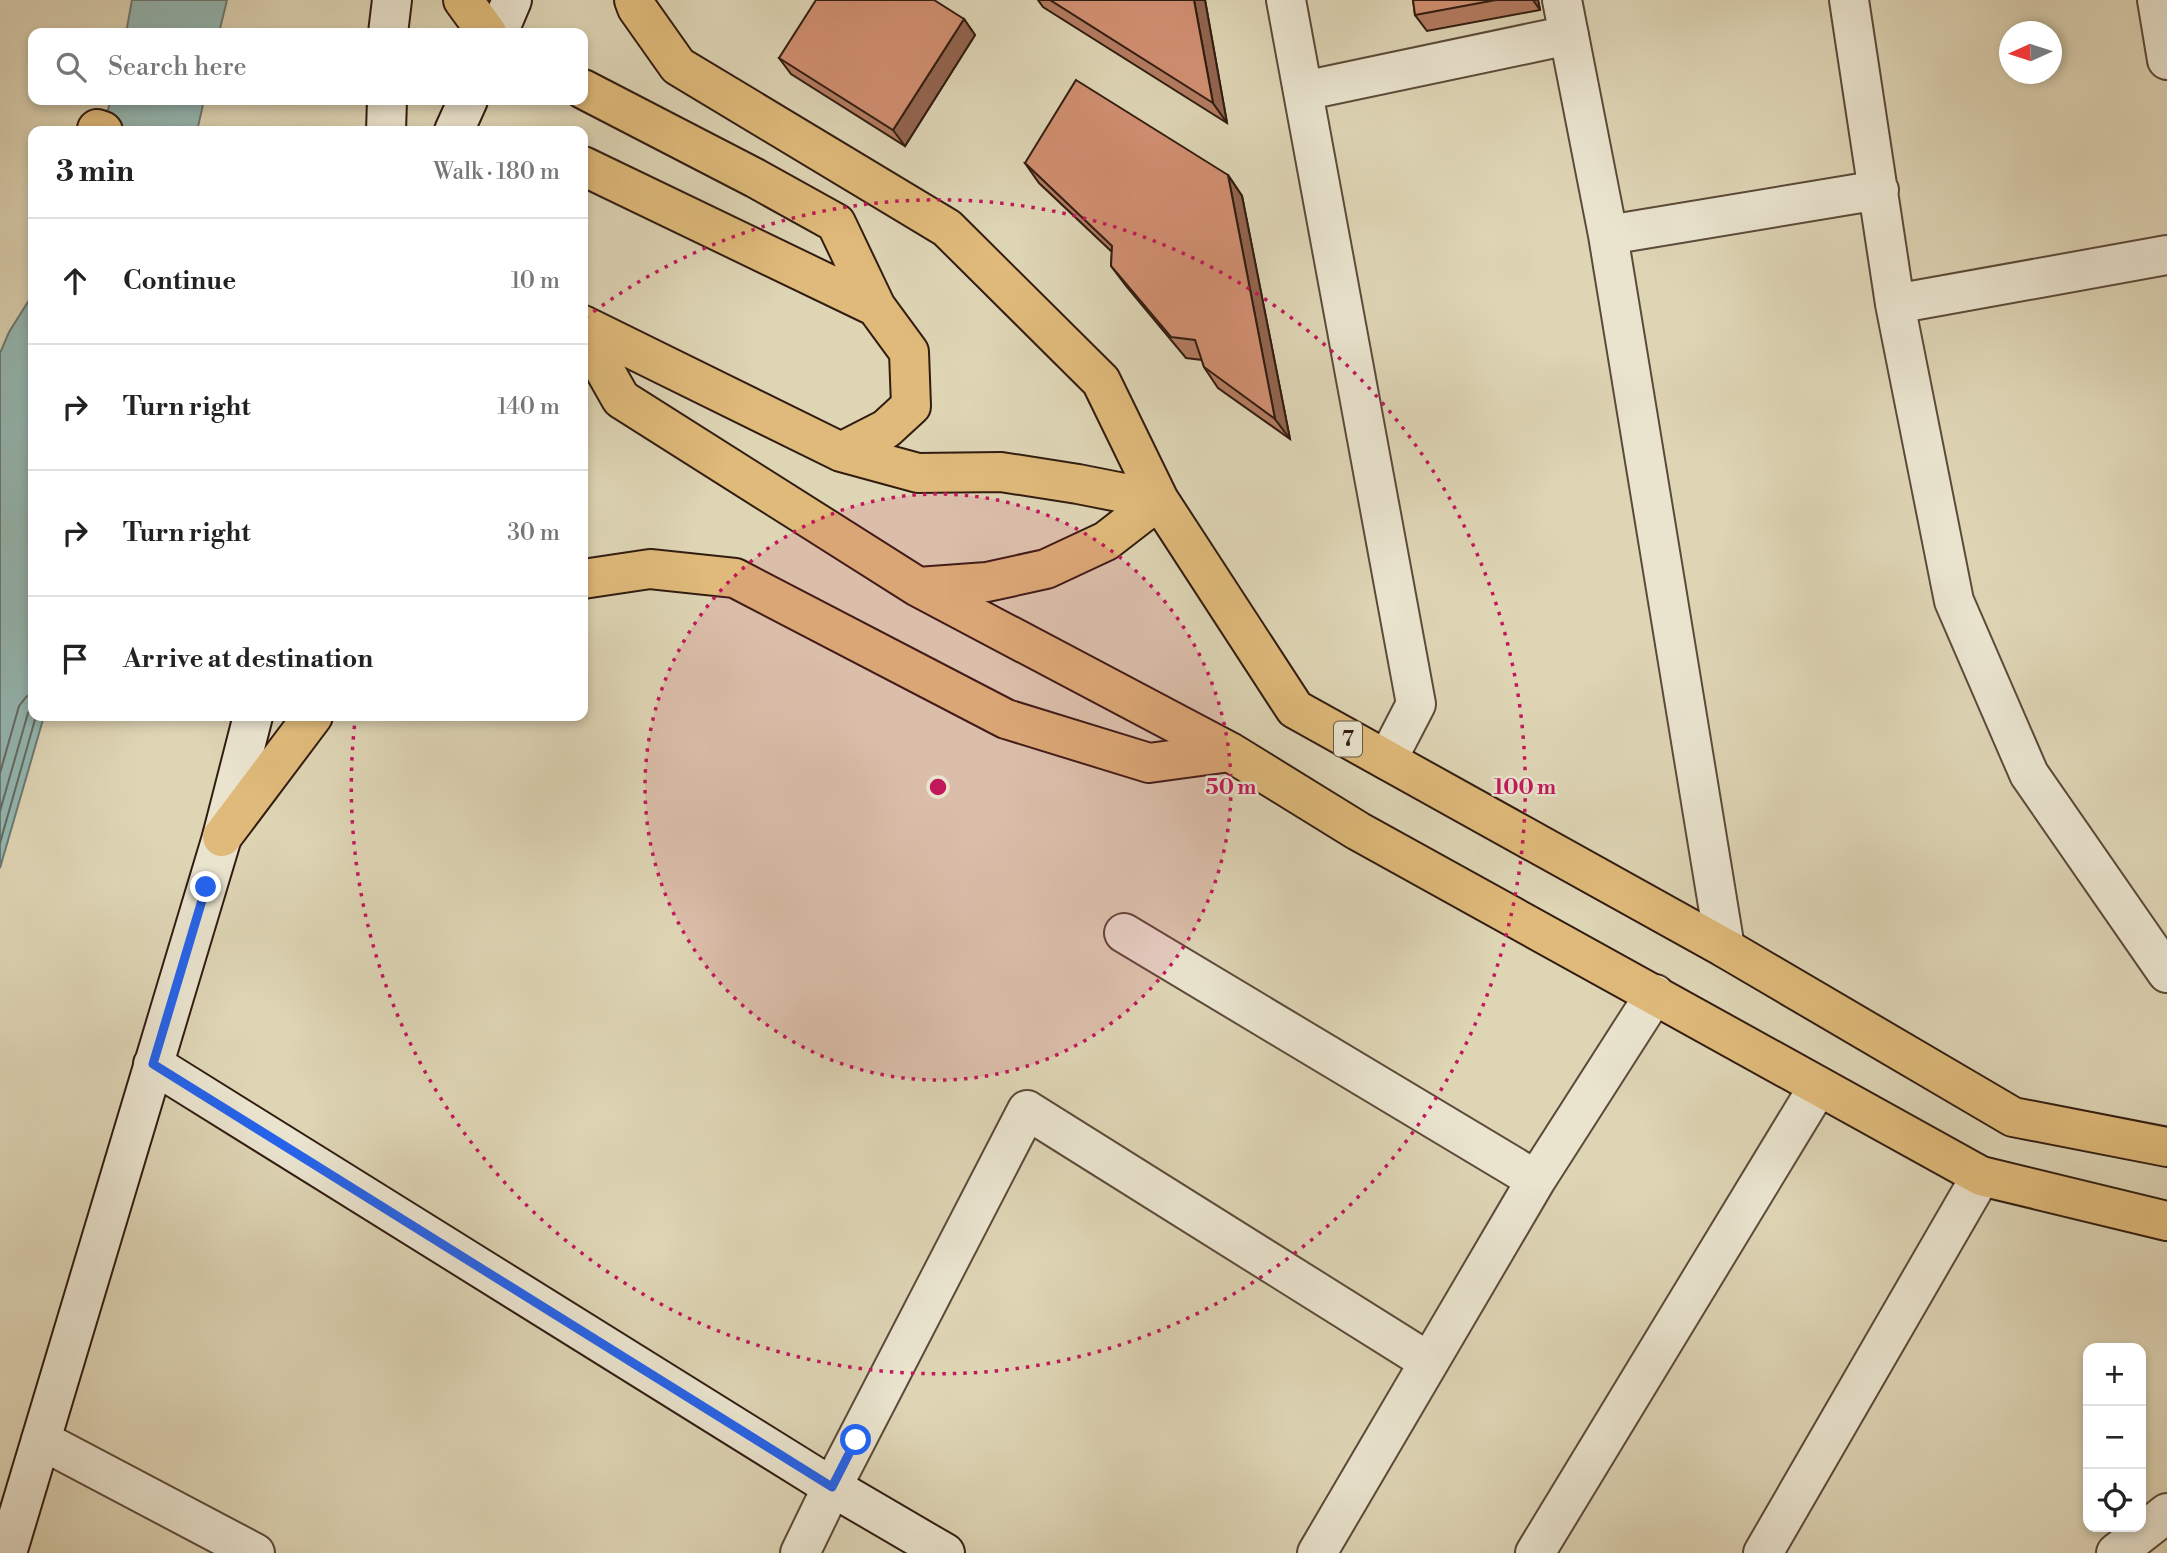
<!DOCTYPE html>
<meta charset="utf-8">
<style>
:root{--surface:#fff;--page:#f2f2f2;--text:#222;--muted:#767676;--line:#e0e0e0}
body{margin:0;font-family:"Libre Bodoni",serif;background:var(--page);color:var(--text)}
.controls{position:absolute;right:21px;bottom:21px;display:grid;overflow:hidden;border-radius:14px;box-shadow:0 4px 10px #0003}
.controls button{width:63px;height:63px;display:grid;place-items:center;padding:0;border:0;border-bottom:2px solid var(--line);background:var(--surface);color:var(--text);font:35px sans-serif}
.compass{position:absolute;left:1999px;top:21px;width:63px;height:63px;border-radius:50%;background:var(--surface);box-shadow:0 4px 10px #0003;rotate:267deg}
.stop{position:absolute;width:21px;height:21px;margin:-16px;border:5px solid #2563eb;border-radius:50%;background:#fff}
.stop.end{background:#2563eb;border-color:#fff;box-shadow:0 2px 7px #0008}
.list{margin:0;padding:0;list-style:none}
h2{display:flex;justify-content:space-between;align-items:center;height:91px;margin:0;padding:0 28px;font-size:30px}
h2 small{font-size:23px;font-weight:400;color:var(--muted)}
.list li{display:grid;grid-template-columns:46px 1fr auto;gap:21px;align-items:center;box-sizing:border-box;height:126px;padding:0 28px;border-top:2px solid var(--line)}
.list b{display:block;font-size:26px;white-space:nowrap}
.list em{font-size:23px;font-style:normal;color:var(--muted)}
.icon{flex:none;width:38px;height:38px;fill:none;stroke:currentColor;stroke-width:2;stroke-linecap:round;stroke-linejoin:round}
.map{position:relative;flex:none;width:2167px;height:1553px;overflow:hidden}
.search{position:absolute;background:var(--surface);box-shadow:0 4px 10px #0003;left:28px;top:28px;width:560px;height:77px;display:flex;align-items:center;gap:18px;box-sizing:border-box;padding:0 24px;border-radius:14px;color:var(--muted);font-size:26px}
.panel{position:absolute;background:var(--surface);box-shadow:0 4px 10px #0003;left:28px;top:126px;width:560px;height:595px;border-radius:14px}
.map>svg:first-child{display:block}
</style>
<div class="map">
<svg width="2167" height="1553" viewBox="0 0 2167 1553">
<rect width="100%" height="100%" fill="#ded5b5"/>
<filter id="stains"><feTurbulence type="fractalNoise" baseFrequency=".00286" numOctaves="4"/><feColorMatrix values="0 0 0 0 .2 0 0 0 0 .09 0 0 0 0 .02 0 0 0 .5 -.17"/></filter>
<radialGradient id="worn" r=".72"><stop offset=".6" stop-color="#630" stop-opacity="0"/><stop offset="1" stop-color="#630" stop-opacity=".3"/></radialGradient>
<path fill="#94b8b3" stroke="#6c7a72" stroke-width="2" d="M132,0H227L219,33H126Z
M111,100H204L197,131H101Z
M33,294V716H44L0,868V353L9,332Z"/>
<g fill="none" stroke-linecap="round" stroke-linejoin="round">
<path stroke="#626a62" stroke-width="2" d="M0,773L19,706L26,697L33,692
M0,811L28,713L33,704
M0,843L36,716"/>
<defs>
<path id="street" d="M1286,0L1416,704L1387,760
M1562,0L1608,235L1725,948
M1849,0L1895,304L1954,601L2029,774L2167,973
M2157,0L2167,60
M1303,91L1569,35
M1608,235L1879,190
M1895,304L2167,255
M1124,933L1536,1180
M41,1440L255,1553
M800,1553L832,1487L1027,1110L1429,1362
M1317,1553L1536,1180L1655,994
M1535,1553L1818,1087
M1763,1553L1981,1176
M2116,1553L2167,1513"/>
<path id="secondary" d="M388,33L392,0
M498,33L512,0
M386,131L387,100
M454,131L468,100
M153,1064L832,1487L945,1553
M7,1553L222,837L253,716"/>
<path id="primary" d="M463,0L487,33
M634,0L637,8L678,66L947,228L1101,381L1159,500L1106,541L1046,569L987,582L918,587
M583,89L755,178L836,223L876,307L909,352L911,406L886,429L841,452
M97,129L103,131
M583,166L876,307
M583,325L841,452L918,473L1001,472L1078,484L1159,500L1295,709L1725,948L2013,1117L2167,1147
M583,332L621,399L918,587L1230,752L1358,831L1981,1176L2167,1221
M583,579L650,569L735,578L1006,719L1149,763L1230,752
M222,837L313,716"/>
</defs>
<use href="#street" stroke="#5c4a39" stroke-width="42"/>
<use href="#secondary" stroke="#311c10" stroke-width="42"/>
<use href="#primary" stroke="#311c10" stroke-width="42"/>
<use href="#street" stroke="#eae4cf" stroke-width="38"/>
<use href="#secondary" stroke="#eae4cf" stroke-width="38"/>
<use href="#primary" stroke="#dfba7a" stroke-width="38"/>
</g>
<path fill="#b47b61" stroke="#311c10" stroke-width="2" d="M1038,0H1205L1227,123L1043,7Z
M1413,0H1538L1540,10L1427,31L1415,15Z
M964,19L975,35L905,146L791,74L779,58Z
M1025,163L1228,175L1242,196L1290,439L1218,388L1204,367L1202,360L1186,358L1126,286L1111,266L1112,252L1039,183Z"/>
<path fill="#92644f" stroke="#311c10" stroke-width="2" d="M1194,0H1205L1227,123L1213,103Z
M1533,0H1538L1540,10Z
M964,19L975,35L905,146L893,130Z
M1228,175L1242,196L1290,439L1275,419Z"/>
<path fill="#d18f71" stroke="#311c10" stroke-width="2" d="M816,0H934L964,19L893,130L779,58Z
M1050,0H1194L1213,103Z
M1413,0H1496L1415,15Z
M1076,80L1228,175L1275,419L1204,367L1195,340L1171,337L1111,266L1112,246L1025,163Z"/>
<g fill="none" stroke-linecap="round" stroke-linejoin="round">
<path stroke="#2563eb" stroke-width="9" d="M206,887L153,1064L832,1487L856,1440"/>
</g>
<circle cx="938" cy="787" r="293" fill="#c2185b" fill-opacity=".12"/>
<g fill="none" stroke="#c2185b" stroke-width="3.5" stroke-dasharray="3.5 7">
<circle cx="938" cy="787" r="293"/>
<path d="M585 318A587 587 0 1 1 355 721"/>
</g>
<g text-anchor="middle" stroke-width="5" stroke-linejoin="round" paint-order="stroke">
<rect fill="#eae4cf" stroke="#685849" stroke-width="2" x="1334" y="721.5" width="28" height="35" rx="5"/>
<g font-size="21" font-weight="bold" fill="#311c10">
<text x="1348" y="746">7</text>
</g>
</g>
<circle cx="938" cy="787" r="10" fill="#c2185b" stroke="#eae4cf" stroke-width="3.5"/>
<g font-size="21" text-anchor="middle" font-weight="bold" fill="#c2185b" stroke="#eae4cf" stroke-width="5" stroke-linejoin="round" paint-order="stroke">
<text x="1231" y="794">50 m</text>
<text x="1525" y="794">100 m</text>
</g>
<rect width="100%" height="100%" filter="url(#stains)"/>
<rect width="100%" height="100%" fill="url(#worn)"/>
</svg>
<div class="controls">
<button>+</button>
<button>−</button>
<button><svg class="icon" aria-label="locate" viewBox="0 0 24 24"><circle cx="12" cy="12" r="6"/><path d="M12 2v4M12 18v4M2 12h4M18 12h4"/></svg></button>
</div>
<svg class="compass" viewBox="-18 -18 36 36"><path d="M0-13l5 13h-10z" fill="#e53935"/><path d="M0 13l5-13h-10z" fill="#767676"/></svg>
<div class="stop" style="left:856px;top:1440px"></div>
<div class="stop end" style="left:206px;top:887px"></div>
<div class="search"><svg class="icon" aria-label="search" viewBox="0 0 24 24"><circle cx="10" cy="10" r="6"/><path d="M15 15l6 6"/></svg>Search here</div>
<section class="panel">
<h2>3 min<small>Walk · 180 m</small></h2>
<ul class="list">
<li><svg class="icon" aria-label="ahead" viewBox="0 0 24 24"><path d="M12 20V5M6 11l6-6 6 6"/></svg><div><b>Continue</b></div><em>10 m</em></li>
<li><svg class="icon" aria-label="right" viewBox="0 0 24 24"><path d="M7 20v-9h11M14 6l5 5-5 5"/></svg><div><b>Turn right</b></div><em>140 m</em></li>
<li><svg class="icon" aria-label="right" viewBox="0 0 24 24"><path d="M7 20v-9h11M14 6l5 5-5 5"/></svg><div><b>Turn right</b></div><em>30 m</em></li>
<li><svg class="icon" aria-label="arrive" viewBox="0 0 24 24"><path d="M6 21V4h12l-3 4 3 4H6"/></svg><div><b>Arrive at destination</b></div></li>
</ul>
</section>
</div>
